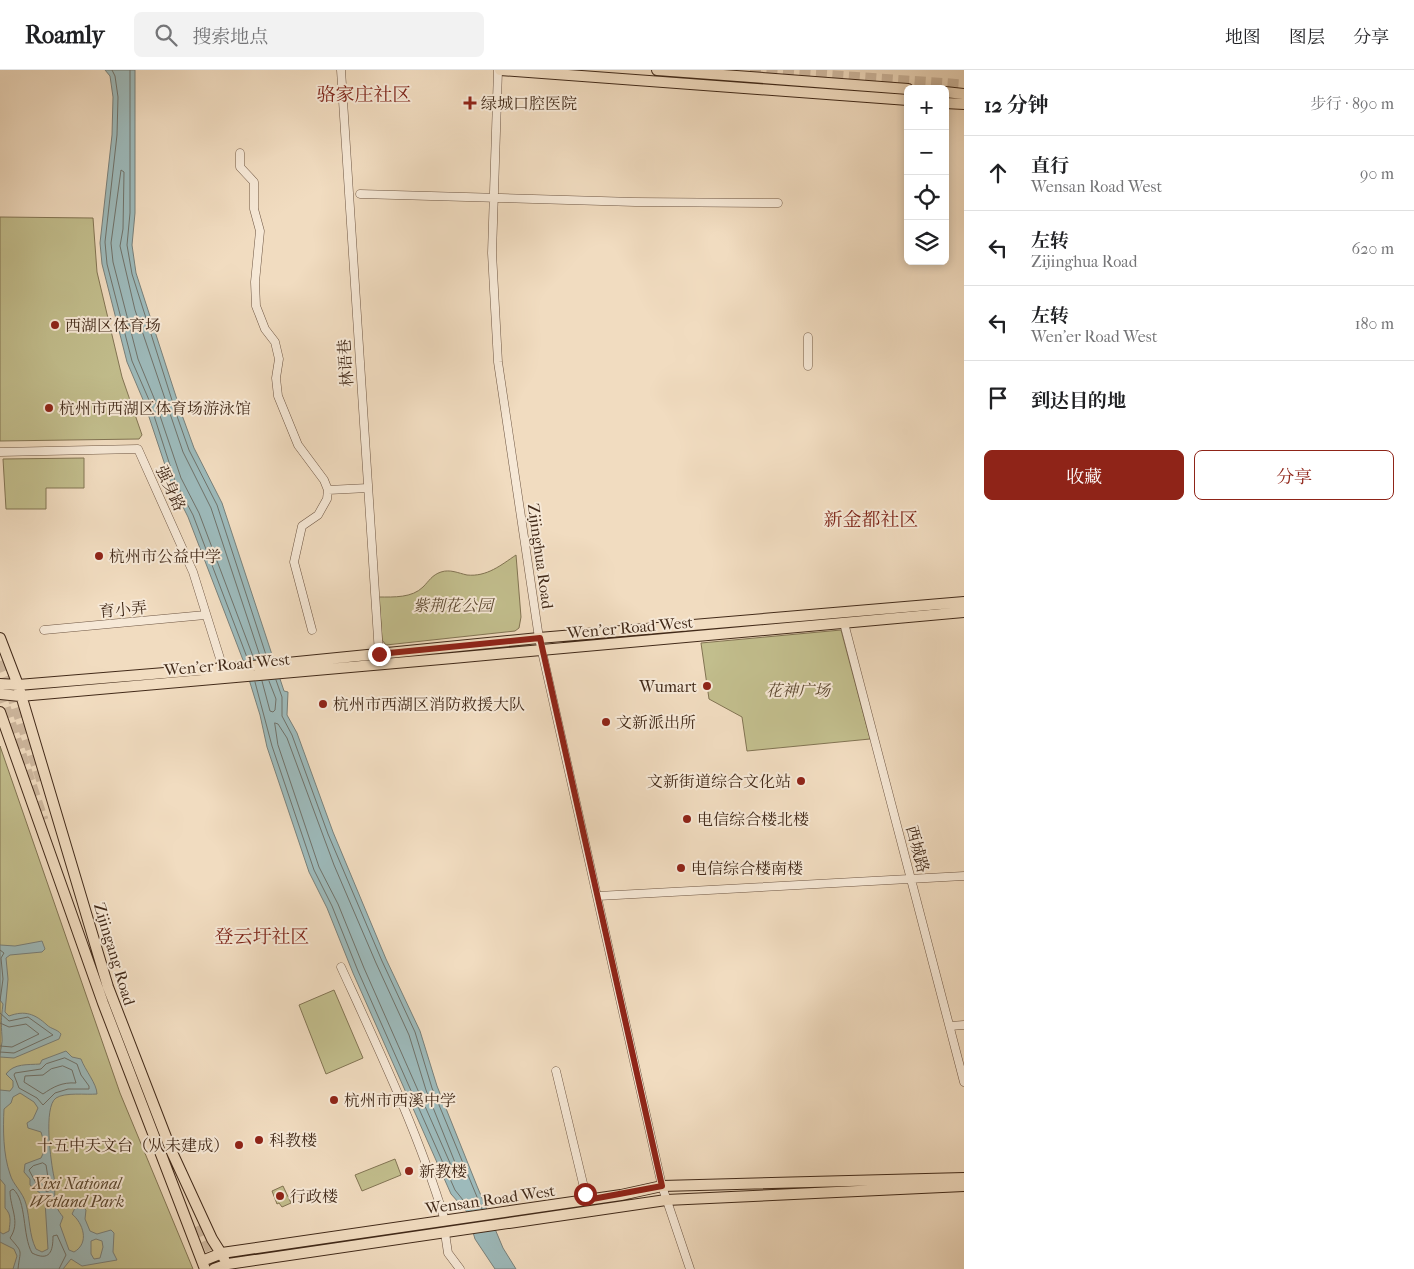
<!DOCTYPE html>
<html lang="zh">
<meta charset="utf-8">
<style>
:root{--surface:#fff;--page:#f2f2f2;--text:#202124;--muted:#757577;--line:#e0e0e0;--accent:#8f2418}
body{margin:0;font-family:"IM FELL French Canon","Noto Serif SC",serif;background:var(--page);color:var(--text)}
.controls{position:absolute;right:15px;top:15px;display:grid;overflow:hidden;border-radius:8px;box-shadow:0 2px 8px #0003}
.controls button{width:45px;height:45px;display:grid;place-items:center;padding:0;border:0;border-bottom:1px solid var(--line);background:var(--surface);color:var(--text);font:25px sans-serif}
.stop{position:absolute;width:15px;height:15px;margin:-11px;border:4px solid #8f2418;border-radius:50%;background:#fff}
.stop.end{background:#8f2418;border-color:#fff;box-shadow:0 1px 5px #0008}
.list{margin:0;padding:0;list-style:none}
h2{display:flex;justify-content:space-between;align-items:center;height:65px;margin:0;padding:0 20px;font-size:21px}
h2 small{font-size:16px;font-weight:400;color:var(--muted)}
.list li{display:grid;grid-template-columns:32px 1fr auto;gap:15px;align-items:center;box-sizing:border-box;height:75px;padding:0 20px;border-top:1px solid var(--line)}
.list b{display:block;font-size:19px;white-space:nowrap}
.list p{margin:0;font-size:16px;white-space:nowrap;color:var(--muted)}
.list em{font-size:16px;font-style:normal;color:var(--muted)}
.actions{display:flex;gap:10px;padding:15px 20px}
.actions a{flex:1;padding:11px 0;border:1px solid var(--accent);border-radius:8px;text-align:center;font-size:18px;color:var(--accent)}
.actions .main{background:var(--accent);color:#fff}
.icon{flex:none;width:28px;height:28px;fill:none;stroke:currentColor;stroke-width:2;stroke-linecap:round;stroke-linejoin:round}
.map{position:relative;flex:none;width:964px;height:1199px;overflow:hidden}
header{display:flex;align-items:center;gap:30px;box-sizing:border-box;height:70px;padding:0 25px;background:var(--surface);border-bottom:1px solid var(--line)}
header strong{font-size:24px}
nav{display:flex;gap:28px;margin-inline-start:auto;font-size:18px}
.search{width:350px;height:45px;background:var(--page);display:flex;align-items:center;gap:12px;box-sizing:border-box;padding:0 18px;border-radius:8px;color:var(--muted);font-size:19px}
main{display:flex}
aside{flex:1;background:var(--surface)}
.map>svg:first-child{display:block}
</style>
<header>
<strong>Roamly</strong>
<div class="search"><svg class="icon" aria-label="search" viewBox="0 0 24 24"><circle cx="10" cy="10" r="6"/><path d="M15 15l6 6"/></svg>搜索地点</div>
<nav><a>地图</a><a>图层</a><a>分享</a></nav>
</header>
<main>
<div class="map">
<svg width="964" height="1199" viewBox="0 0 964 1199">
<rect width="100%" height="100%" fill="#f1dcc0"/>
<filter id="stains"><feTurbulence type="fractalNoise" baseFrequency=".004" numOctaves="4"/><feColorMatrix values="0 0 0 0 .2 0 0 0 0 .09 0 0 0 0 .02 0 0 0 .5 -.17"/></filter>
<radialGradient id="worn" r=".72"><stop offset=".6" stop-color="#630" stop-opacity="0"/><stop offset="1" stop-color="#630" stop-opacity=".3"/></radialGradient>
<path fill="#c2be8d" stroke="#827453" d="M0,147L93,148L97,202L122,307L142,365L139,369L0,371Z
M84,388V418H46V439H6L3,389Z
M516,485L521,547L519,558L515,561L386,575L382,570L379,527C394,527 412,528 423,517C429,511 432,505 441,502C450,499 458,503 467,505C487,507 501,495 516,485Z
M841,560L870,669L747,681L742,647L709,629L701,573Z
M0,676L120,1023L193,1199H0Z
M334,920L363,988L326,1004L299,935Z
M395,1089L401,1105L362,1121L355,1105Z
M283,1116L291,1133L282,1137L279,1133L277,1134L272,1121Z"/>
<path fill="#9dbabb" stroke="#79807a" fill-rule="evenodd" d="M105,0H135V143L132,175L136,203L182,345L194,378L222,433L284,621L288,622L287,645L297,663L333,762L386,889L420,961L437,1016L477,1116L503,1178L516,1199H495L475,1169L467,1142L451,1124L353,903L327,838L309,802L267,677L260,645L243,590L188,447L171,413L144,332L127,292L102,194L100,173L112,65L113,27L110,6Z
M42,871L45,879L42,882L10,885L6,888L8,909L5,942L9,946C25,940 35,944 47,955C51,959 57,959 61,964L59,969L14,988L0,987C0,980 3,972 2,967C1,951 1,950 3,934L0,930V875L15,876Z
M66,981L72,987L81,989C85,1000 97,1014 97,1024C86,1025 65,1022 56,1028C43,1037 51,1093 54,1107C56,1117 53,1128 57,1137C58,1141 61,1144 63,1147L60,1155L69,1180L74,1182C90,1173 83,1153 72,1144L78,1132L86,1140L85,1149L90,1161L97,1164L111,1160L114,1163L113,1182L117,1190L82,1196L71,1189L63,1199H13L17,1186L14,1179L0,1172V1162L3,1164L9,1161C10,1152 12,1145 5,1138V1115L0,1109V1020L10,1021L13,1017V1011L6,1004C14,993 28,995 40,994L42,990ZM20,1023L34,1032L38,1038L33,1049L27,1053L28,1058L41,1062C44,1072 46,1079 41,1088L25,1094L24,1102L30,1109V1115L41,1124L45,1132L48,1179L42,1182L36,1179C29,1165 30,1149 26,1134C23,1122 13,1115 10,1104C3,1084 3,1059 4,1039L11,1033L13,1027ZM96,1169L102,1171L103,1177L100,1188L94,1189L91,1184V1171Z"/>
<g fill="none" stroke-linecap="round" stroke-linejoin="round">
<path stroke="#70726a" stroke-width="1" d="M112,0L115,6L118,27L117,65L105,172L107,194L132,291L149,330L175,411L193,445L248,590
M130,0V143L127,175L132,204L177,346L189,380L217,435L267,588
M254,589L199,443L181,408L154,328L138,289L113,192L111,173L121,100L124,102L123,159L120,176L135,240L183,382L211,438L261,589
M276,610L282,627V646L292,665L328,764L382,891L415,962L432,1018L482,1139
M262,611L270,641L273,642L275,640L276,629L269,611
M255,612L272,676L314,800L332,836L358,901L455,1120L471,1140
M275,653L278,654L287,668L334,795L376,893L409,965L426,1020L458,1100L457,1103L454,1102L364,898L338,834L319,797L278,675Z
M0,880L4,883L1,888L3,909L0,931
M0,943L9,951L28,947L53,965L14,983L0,982
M0,953L9,957L26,954L39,964L12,977L0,976
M65,988L77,994L81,1005L89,1016V1019H68L55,1023L43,1035L37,1028L19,1018L14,1005L15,1003L41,999L46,994Z
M63,996L72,1000L76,1013C62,1012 53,1017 43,1024L24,1012L25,1006L43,1005L51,999Z
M43,1093L46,1095L50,1120L47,1122L36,1113L29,1100L33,1096Z
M18,1199C20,1179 24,1184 10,1168C21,1152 10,1138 10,1121L13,1119C27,1131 22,1165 32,1183C50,1192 53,1181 53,1166L57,1165L66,1185L59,1199"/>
<path stroke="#ceb89f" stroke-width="11" stroke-dasharray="11 5.5" stroke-linecap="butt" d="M750,0L964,15
M0,591L42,711
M0,622L43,750
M200,1155L219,1199"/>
<defs>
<path id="minor" d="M341,0L379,584
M498,0L492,183L498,292L539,568L662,1116L690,1199
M240,83V97L254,112V139L260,161L255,212L256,236L265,259L275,272L279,289L276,308L278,326L298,375L324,410L328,420L327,429L318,445L302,456L294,492L312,560
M360,124L635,132L778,133
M808,267V296
M0,382L138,379L193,502L223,598
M328,420L368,418
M844,553L964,1012
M44,560L205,545
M598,826L964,806
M341,897C379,980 419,1064 445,1151
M950,956L964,955
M556,1001L587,1130
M445,1163L448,1183L460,1199"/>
<path id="major" d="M500,0L908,30
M657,0L908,19
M945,22L964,24
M945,33L964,34
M0,568L18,615L108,917L171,1080L212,1169L224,1188
M0,614L18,615L287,593L539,568L964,532
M0,624L20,626C335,600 649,569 964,542
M0,642L103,933L205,1199
M202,1191L222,1183L621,1125L662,1116L964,1108
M214,1199L228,1194L666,1130L964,1116"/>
</defs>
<use href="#minor" stroke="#6e5643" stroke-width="9"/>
<use href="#major" stroke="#422a19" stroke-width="12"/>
<use href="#minor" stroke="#f6e8d6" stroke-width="8"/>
<use href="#major" stroke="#f1dcc0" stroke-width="10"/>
</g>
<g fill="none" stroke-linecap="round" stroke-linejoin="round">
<path stroke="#8f2418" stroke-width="6" d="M379,584L540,568L662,1116L587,1130L585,1124"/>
</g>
<g fill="#8f2418" stroke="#f6e8d6" stroke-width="2">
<path d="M467.5 25.5h5v5h5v5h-5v5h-5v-5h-5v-5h5z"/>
<circle cx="55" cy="255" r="5"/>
<circle cx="49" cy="338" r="5"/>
<circle cx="99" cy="486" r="5"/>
<circle cx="707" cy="616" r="5"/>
<circle cx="323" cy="634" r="5"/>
<circle cx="606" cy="652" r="5"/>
<circle cx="801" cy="711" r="5"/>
<circle cx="687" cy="749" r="5"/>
<circle cx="681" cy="798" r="5"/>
<circle cx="334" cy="1030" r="5"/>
<circle cx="259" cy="1070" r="5"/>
<circle cx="239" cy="1075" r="5"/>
<circle cx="409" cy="1101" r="5"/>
<circle cx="280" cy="1126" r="5"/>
</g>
<g text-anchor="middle" stroke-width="4" stroke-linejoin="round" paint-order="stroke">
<g font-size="16" fill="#422a19" stroke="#f6e8d6" text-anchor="start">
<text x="481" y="39">绿城口腔医院</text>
<text x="65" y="261">西湖区体育场</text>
<text x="59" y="344">杭州市西湖区体育场游泳馆</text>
<text x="109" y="492">杭州市公益中学</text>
<text x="697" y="622" text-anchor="end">Wumart</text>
<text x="333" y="640">杭州市西湖区消防救援大队</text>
<text x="616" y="658">文新派出所</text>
<text x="791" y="717" text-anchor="end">文新街道综合文化站</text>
<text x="697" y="755">电信综合楼北楼</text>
<text x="691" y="804">电信综合楼南楼</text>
<text x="344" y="1036">杭州市西溪中学</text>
<text x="269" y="1076">科教楼</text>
<text x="229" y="1081" text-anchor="end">十五中天文台（从未建成）</text>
<text x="419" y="1107">新教楼</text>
<text x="290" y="1132">行政楼</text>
</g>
<g font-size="16" fill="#422a19" stroke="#f6e8d6">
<text transform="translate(345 293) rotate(-94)" y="6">林语巷</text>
<text transform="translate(171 418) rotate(65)" y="6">强身路</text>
<text transform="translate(541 486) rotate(82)" y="6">Zijinghua Road</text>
<text transform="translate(123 539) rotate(-5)" y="6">育小弄</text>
<text transform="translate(630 557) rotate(-5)" y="6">Wen'er Road West</text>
<text transform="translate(227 594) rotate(-5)" y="6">Wen'er Road West</text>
<text transform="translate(918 779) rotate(75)" y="6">西城路</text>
<text transform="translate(115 884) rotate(73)" y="6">Zijingang Road</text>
<text transform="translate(490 1129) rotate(-8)" y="6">Wensan Road West</text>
</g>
<g font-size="16" font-style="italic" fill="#5c4830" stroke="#f6e8d6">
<text x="453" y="541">紫荆花公园</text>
<text x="798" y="626">花神广场</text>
<text x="77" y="1119">Xixi National<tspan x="77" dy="18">Wetland Park</tspan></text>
</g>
<g font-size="19" fill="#7a1f14" stroke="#f6e8d6">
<text x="364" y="31">骆家庄社区</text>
<text x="871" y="456">新金都社区</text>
<text x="262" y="873">登云圩社区</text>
</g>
</g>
<rect width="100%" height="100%" filter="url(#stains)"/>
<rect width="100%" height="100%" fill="url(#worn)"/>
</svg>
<div class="controls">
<button>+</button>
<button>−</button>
<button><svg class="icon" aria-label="locate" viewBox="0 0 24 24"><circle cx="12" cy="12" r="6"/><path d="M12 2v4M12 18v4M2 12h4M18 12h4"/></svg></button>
<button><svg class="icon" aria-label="layers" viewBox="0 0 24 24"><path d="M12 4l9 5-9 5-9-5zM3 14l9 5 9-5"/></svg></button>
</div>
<div class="stop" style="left:585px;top:1124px"></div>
<div class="stop end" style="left:379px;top:584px"></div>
</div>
<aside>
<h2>12 分钟<small>步行 · 890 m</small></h2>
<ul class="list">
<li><svg class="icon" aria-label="ahead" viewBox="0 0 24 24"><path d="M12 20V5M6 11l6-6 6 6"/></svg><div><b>直行</b><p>Wensan Road West</p></div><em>90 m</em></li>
<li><svg class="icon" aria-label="left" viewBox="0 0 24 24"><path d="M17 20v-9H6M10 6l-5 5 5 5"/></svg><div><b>左转</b><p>Zijinghua Road</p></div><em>620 m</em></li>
<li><svg class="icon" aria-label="left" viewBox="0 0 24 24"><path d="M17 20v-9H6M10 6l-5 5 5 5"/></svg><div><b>左转</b><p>Wen'er Road West</p></div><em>180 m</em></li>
<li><svg class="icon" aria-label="arrive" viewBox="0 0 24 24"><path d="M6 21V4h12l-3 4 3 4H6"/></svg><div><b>到达目的地</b></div></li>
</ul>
<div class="actions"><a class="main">收藏</a><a>分享</a></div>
</aside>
</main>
